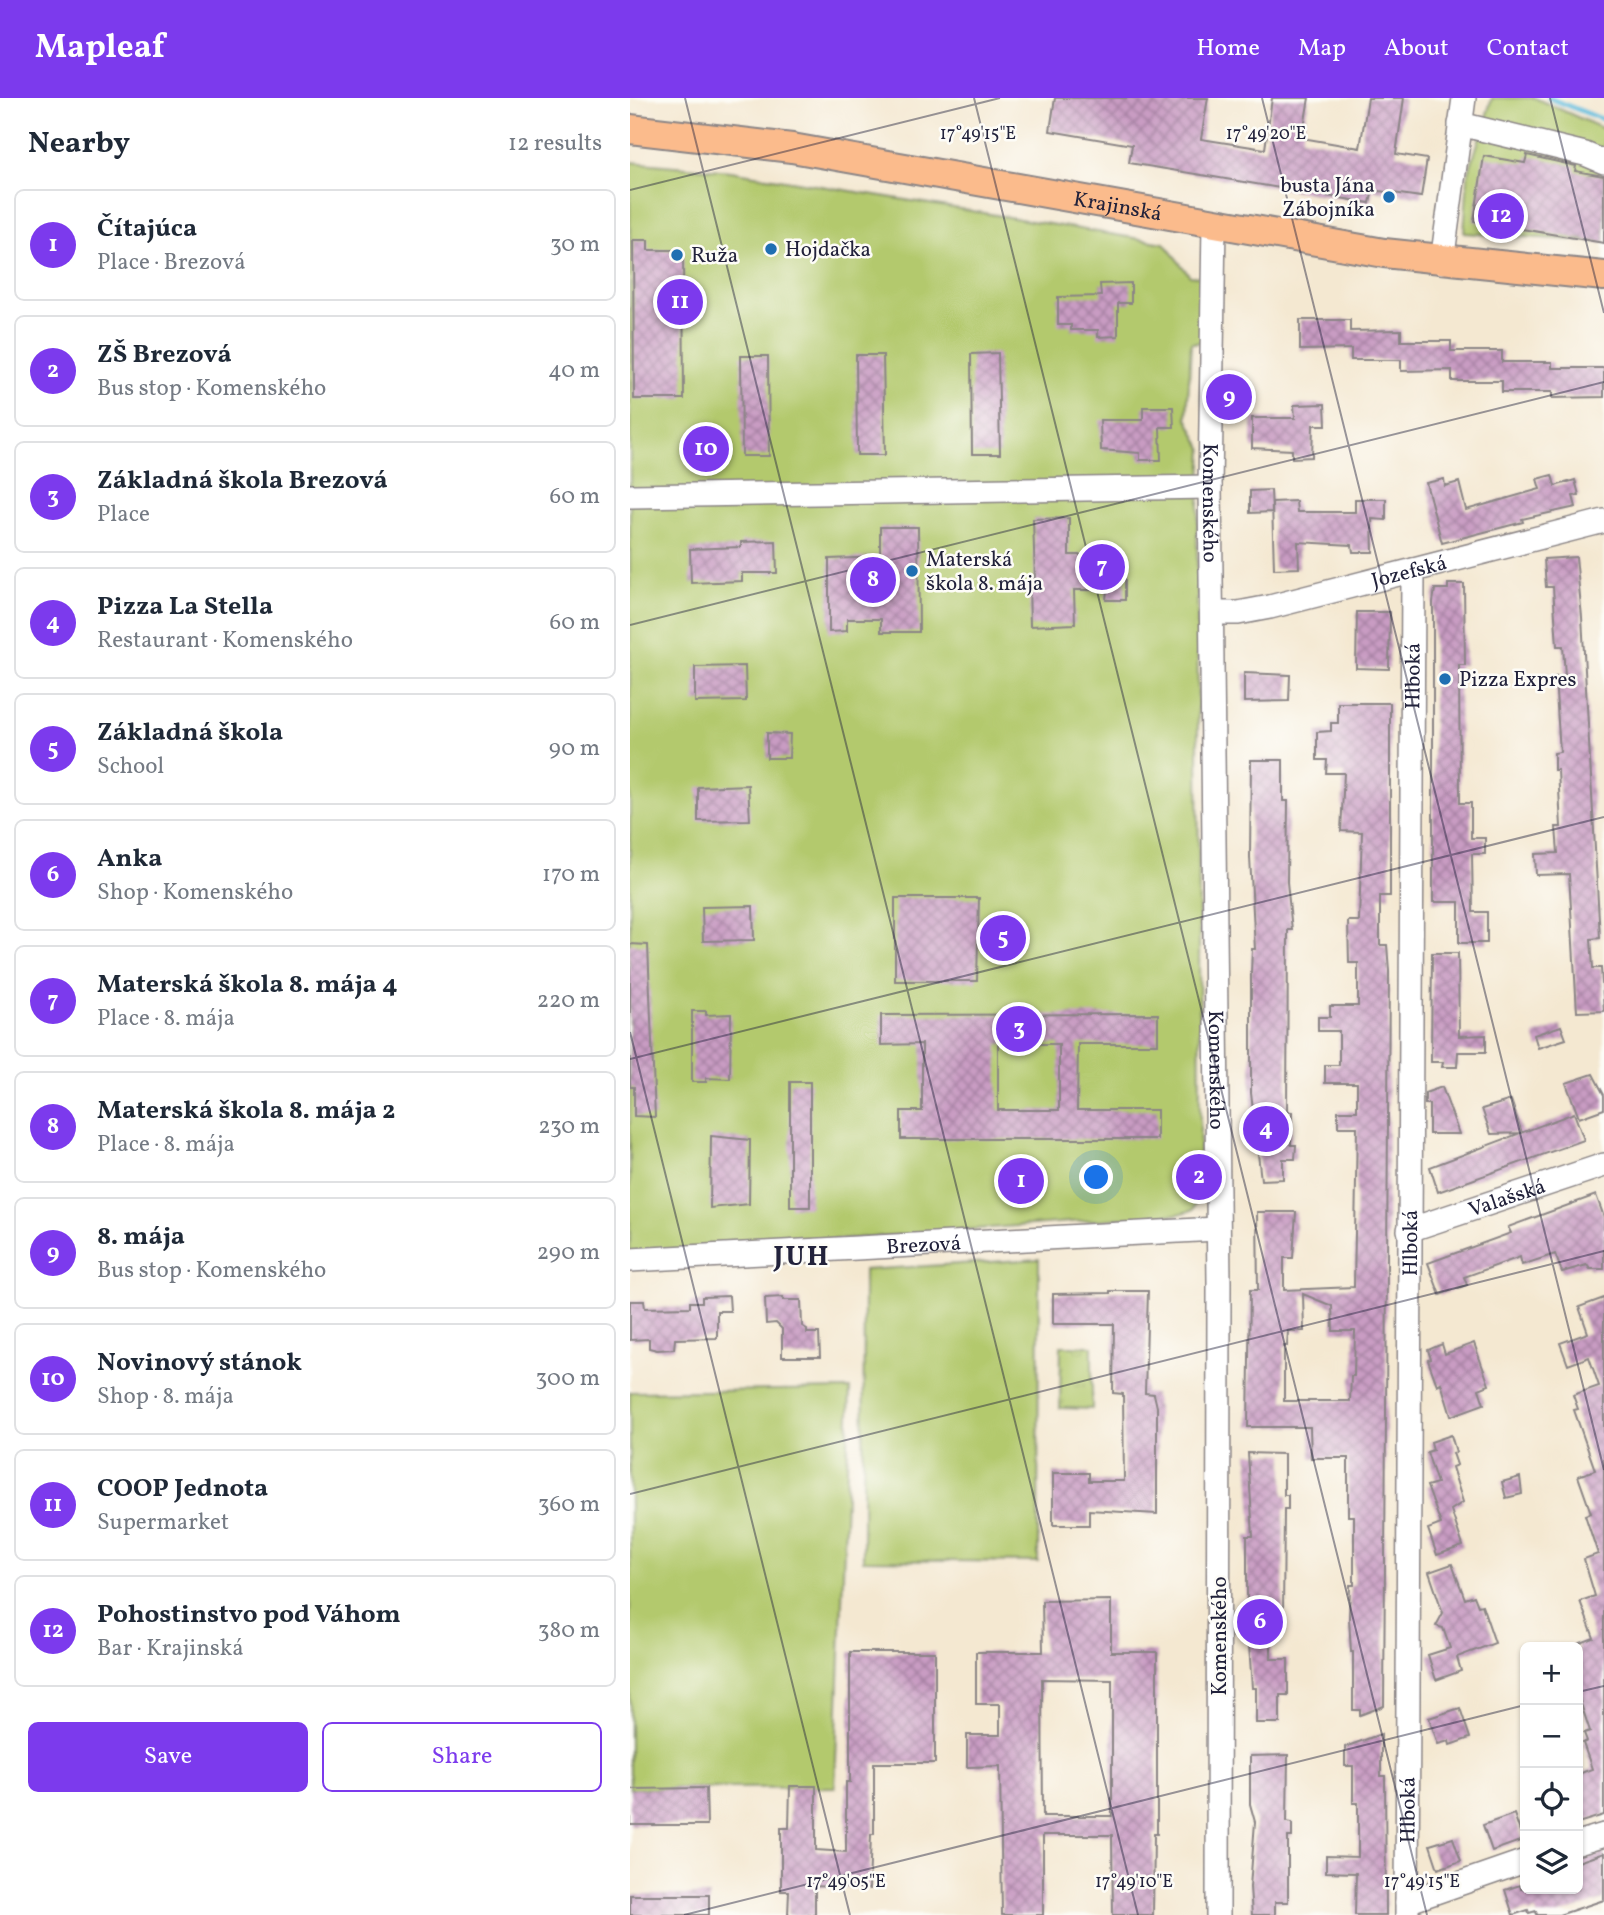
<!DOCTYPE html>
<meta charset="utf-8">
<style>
:root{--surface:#fff;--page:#f2f2f3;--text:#1f2937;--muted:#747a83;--line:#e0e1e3;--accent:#7c3aed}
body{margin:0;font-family:Vollkorn,serif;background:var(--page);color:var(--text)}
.controls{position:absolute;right:21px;bottom:21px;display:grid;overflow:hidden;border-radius:10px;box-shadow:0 2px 5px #0004}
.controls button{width:63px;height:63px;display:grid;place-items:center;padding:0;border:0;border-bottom:2px solid var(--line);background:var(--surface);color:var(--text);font:35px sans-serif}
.you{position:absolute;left:467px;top:1080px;width:24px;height:24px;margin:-18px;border:5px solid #fff;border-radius:50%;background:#1a73e8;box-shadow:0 0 0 10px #1a73e833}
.badge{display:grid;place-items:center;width:46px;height:46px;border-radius:50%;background:var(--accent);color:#fff;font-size:23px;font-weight:700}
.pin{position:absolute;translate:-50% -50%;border:4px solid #fff;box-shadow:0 2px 7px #0006}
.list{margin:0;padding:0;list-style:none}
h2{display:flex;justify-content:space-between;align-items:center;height:91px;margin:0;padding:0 28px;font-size:30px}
h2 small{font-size:23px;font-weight:400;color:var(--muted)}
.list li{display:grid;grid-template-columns:46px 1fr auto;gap:21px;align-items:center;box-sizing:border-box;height:112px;margin:0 14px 14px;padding:0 14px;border:2px solid var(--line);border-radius:10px}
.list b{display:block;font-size:26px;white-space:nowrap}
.list p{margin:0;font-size:23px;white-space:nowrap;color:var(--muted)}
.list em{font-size:23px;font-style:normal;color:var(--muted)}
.actions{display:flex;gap:14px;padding:21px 28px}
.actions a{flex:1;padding:16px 0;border:2px solid var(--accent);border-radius:10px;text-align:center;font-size:24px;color:var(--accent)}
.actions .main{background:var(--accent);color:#fff}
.icon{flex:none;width:38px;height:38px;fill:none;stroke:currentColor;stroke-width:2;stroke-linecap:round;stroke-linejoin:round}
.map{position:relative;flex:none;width:974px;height:1817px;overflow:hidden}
header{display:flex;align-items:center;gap:42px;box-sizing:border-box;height:98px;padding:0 35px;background:var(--accent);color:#fff}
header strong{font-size:33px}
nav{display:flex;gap:38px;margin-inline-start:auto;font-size:24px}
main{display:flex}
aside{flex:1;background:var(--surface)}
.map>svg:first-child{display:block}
</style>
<header>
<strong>Mapleaf</strong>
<nav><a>Home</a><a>Map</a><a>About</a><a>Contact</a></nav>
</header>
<main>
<aside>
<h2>Nearby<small>12 results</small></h2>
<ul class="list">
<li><span class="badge">1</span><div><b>Čítajúca</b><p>Place · Brezová</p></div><em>30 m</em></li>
<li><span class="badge">2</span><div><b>ZŠ Brezová</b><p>Bus stop · Komenského</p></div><em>40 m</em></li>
<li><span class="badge">3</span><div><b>Základná škola Brezová</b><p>Place</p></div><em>60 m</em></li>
<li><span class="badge">4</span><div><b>Pizza La Stella</b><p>Restaurant · Komenského</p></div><em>60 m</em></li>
<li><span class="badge">5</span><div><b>Základná škola</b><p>School</p></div><em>90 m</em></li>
<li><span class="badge">6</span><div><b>Anka</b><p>Shop · Komenského</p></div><em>170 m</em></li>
<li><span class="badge">7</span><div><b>Materská škola 8. mája 4</b><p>Place · 8. mája</p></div><em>220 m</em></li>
<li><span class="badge">8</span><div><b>Materská škola 8. mája 2</b><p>Place · 8. mája</p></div><em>230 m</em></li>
<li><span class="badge">9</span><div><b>8. mája</b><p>Bus stop · Komenského</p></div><em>290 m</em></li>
<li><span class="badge">10</span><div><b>Novinový stánok</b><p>Shop · 8. mája</p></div><em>300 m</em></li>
<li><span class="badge">11</span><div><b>COOP Jednota</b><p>Supermarket</p></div><em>360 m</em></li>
<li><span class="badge">12</span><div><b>Pohostinstvo pod Váhom</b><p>Bar · Krajinská</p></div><em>380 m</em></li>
</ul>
<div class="actions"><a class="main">Save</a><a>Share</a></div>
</aside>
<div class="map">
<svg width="974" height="1817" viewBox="0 0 974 1817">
<defs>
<pattern id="park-tufts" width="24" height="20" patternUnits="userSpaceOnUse" patternTransform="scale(1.75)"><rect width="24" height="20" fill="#b3c96d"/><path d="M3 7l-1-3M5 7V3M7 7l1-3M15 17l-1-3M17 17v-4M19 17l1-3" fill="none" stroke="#9aac5f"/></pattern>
<pattern id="building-cross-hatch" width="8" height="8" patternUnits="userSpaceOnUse" patternTransform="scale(1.75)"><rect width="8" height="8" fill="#c99cc3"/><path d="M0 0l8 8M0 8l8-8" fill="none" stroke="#a37fa0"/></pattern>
</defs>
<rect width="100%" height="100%" fill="#fdfcf7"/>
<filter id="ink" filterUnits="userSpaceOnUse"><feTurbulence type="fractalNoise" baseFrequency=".0143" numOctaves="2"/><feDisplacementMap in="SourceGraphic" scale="14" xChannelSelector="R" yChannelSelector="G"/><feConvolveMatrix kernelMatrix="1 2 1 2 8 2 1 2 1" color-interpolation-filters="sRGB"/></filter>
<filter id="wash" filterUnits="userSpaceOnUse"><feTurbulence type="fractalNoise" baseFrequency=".00686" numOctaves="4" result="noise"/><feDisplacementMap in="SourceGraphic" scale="28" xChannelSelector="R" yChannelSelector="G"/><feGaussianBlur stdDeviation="1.57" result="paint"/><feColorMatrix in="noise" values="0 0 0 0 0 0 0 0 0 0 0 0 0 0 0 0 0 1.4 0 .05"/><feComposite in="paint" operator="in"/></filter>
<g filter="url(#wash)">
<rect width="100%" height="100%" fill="#f4e8d1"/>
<path fill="#b3c96d" stroke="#6a7654" stroke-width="2" d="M862,0H905L974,31V144L834,135L838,77Z
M0,64L101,73L534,145L560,178L573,179V244L561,245L557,320L573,352L567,434L570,1032L568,1100L563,1112L549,1116L0,1157Z
M409,1161L408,1464L233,1462L234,1172Z
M220,1291L205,1689L0,1691V1294Z"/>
<path fill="url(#park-tufts)" stroke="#6a7654" stroke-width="2" d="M431,1248H462V1311L430,1310Z"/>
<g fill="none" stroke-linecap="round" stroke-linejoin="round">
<path stroke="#5ebcdc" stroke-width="5" d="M919,0L974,22"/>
</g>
<g id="blocks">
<path fill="url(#building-cross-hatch)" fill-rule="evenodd" d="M425,0H578L571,41L635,51L642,0H679L672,40L730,50L738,0H774L766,56L797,61L791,99L743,92L740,105L499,65L502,47L420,33Z
M897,57L946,68L945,73L974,78V145L844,123L854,58L895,65Z
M3,142H18V152H53L54,301H4Z
M501,185V205H488V238L468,239V232H441V227H428V199L471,198L470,186Z
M670,222H720V233L771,232V243H821V253H872V264H922V270H974V299L922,300V294H872V283H822V272L771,273V262H721V251L670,252Z
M368,255L370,356H342L341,256Z
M226,257H253L255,357H227Z
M111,258H138L139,358H112Z
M695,306L696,327H683L682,359L662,360V352L622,350V320H665L664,307Z
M513,309H543L544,329H530L531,362H510V355L471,352L470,322H513Z
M922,377L925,388L945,382L949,397L943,398L946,409L892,421L893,424L812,445L796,385L814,381L815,388L829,384L836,412L910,391L907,381Z
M641,392L642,414L620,415V393Z
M725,401H756V422L742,421L743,454H723L722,447L668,444L669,470L644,471L642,404L666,403L667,414H725Z
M439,420V457H495V502H476L477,492H444L445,526L400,528L399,483L405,482L403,421Z
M250,429H288L289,534H251V521H217V533L199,534V461L250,459Z
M146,443L147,475H112V483L61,485L60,451L111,449V444Z
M946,459L952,519L970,840L961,841L963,870H971L974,913L947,914L939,776L906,777L905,756L928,755L926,729H931L928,672H924V655L930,654L925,579L935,578L933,548H927L923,489H916L914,461Z
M818,486H834L835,567H829L830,705H841V740H855V756H842L843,814H857V845H829V804H803V504L805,491H818Z
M727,514H760L759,571L726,570Z
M115,568L116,603L65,604V569Z
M614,575L660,577L659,603L614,604Z
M708,605H760V798H750V847H757L759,873L754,1608L730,1617V1612H723V1554H721L719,1520L720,1487H724V1418H718V1360H681L680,1329H618L620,1192H628L627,1114H666L663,1160H654V1192L724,1189L727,1029H708V1013H727V985H695V967H709V933H688V919H700V908H728V865H719L718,823H729L732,734L711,733L714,675H696L697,662H687V634L701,633V625H708ZM673,1196L702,1208L703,1233H725L724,1278H721L720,1303H654V1248H657L658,1233H674Z
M137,635L160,636L159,660H137Z
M621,662H653V703H658L657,784L662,832H658L657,1014H662L661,1047H666L665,1061H653V1081L631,1082L621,995V876L622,851H625L620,759Z
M118,687L120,722L68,723V689Z
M265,800H349L347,883H265Z
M123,808L124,842L73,843L72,809Z
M0,846L18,847L25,1019L4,1018V989H0Z
M802,855H828L829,938L856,937V954H828L827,969H812L813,964H801Z
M62,913H76V917L101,916L100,981L76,980V984H62Z
M528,916V946H448L447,1012H527V1041H271V1013H292V946L251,947V917ZM368,946H429V1012H368Z
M931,928L936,941L908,950L904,937Z
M963,976L974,997V1011L949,1020L936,985Z
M160,984H180V1109H160Z
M812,989L829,1036H799V1006H795V995Z
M881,1002L892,1035L861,1036L852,1011Z
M944,1015L954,1042L808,1094L800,1069Z
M81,1038L120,1042L119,1106L80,1110Z
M966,1097L974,1119V1171H960L957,1167L932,1174L925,1156L892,1167L890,1159L834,1179L837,1187L810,1197L798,1165L881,1135L878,1129Z
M480,1193H518L515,1295L524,1296L527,1309V1416L459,1412V1427H423V1375H459V1383H494L493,1296L483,1295L484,1226H423V1196L480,1195Z
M99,1198L100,1213H87V1240L45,1241L44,1251L27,1252L19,1250V1241L0,1242V1203H14L15,1210L60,1209V1204H72V1199Z
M153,1199V1202H171L172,1228L177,1231V1235H189L190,1259H152V1231L146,1225L136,1226L135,1200Z
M974,1200V1717L948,1725V1676L962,1671L953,1645L957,1643L954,1635L960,1633L948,1597V1546L964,1540L950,1503L965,1498L954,1461L968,1456L955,1417L961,1415L948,1378L965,1372L944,1312L948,1311L943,1297L969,1288L959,1259L938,1267L930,1245L958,1235L949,1209Z
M844,1245L859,1287L849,1291L854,1306L821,1318L811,1285L807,1287L798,1262L801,1261L798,1252L812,1246L815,1256Z
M821,1337L826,1354L823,1355L827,1367L822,1369L833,1404L821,1412L833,1448L807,1457L798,1431L811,1426L797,1388L807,1385L797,1354L803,1352L801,1344Z
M618,1355L654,1356V1397H658V1411H654L653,1518L641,1517V1561H658V1597H650V1625H626V1590H622L617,1517V1438H623Z
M890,1379L892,1396L876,1400L872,1384Z
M822,1466L835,1501L844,1498L848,1508L852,1507L865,1545L827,1559L831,1573L806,1582L798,1557L820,1550L813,1530L806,1528L813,1515L799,1474Z
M481,1502V1554H527V1736H524L523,1817H483L482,1737H413V1817H372L370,1668L337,1669V1637H370V1606H346V1554H413L412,1503ZM412,1581L482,1582V1718H413Z
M220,1554H305V1665H244V1736H241L239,1791L185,1788V1817H158L159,1793H151V1730H159L160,1688H186V1752L216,1754V1684H220Z
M830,1610L840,1640L820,1647L819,1643L808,1646L799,1620Z
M751,1636V1678H755L756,1817H725L726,1775L696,1774V1758L728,1759V1705H723V1668H715V1649Z
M658,1657L657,1724L662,1725V1739H658V1804H645V1817H622L620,1789L625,1724L620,1706V1658Z
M76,1690L77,1727H0V1691Z
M884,1716L893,1742L862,1753L853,1727Z
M823,1740L831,1763L808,1771L800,1747Z
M974,1755V1802L929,1817H907L906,1813L899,1815L898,1812L883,1817L875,1792L890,1787L891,1791H948V1764Z
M0,1797H79V1817H0Z"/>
</g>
</g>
<g filter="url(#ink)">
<use href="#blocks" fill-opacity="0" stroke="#8b8586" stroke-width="2"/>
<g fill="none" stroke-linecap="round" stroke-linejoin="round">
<defs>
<g id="minor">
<path d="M830,26L955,56L974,64"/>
<path id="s1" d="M584,125L580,389L589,1185L588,1817"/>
<path d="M812,164L834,0"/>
<path d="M0,398L580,389"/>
<path id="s2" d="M583,515H608L640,509L974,423"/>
<path id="s3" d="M779,1132L974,1067"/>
<path id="s4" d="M0,1162L587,1131"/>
<path d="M948,1745L974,1737"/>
<path d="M777,1804L895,1763"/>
<path id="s5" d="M777,1817L783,472"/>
</g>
<g id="major">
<path id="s6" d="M0,31L162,50L754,155L974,178"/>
</g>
</defs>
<use href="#minor" stroke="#8b8586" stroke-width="26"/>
<use href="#major" stroke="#8b8586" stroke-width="32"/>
<use href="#minor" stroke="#fff" stroke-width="23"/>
<use href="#major" stroke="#fbbb8c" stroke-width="28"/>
</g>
</g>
<path fill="none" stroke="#22223b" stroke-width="2" stroke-opacity="0.45" d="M55,0L508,1817M344,0L797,1817M632,0L974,1372M920,0L974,215M0,92L370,0M0,527L974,284M0,934L220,1817M0,961L974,719M0,1396L974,1153M948,1594L974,1588M54,1817L895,1607"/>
<g fill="#1f6fb2" stroke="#fdfcf7" stroke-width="2.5">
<circle cx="759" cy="99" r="7"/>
<circle cx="141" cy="151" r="7"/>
<circle cx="47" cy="157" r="7"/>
<circle cx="282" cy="473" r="7"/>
<circle cx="815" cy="581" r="7"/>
</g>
<g text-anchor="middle" stroke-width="5" stroke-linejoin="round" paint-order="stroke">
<g font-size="21" fill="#22223b" stroke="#fdfcf7" text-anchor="start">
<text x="745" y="94" text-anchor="end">busta Jána<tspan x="745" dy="24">Zábojníka</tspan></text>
<text x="155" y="158">Hojdačka</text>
<text x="61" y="164">Ruža</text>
<text x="296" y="468">Materská<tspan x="296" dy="24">škola 8. mája</tspan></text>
<text x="829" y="588">Pizza Expres</text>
</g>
<g font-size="21" fill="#22223b" stroke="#fdfcf7">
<text dy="7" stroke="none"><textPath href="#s6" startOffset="494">Krajinská</textPath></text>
<text dy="7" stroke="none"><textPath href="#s1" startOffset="280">Komenského</textPath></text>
<text dy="7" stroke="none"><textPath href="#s2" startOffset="201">Jozefská</textPath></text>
<text dy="7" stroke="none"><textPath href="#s5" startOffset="1239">Hlboká</textPath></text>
<text dy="7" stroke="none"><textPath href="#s1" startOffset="847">Komenského</textPath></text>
<text dy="7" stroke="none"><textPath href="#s3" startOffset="103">Valašská</textPath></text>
<text dy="7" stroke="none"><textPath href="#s5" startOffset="672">Hlboká</textPath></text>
<text dy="7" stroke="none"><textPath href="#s4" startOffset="294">Brezová</textPath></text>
<text transform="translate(589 1538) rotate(-90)" y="7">Komenského</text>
<text dy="7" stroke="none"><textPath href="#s5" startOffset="105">Hlboká</textPath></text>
</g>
<g font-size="28" font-weight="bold" letter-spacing="2" fill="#22223b" stroke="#fdfcf7">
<text x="172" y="1167">JUH</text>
</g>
</g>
<g font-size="18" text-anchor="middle" fill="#22223b" stroke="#fdfcf7" stroke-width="5" stroke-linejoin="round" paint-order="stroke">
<text x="348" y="41">17°49'15"E</text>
<text x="636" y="41">17°49'20"E</text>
<text x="216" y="1789">17°49'05"E</text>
<text x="504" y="1789">17°49'10"E</text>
<text x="792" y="1789">17°49'15"E</text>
</g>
</svg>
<div class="controls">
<button>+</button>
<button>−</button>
<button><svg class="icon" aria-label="locate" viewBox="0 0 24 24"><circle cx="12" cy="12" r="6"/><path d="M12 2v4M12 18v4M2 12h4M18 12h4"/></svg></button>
<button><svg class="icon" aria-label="layers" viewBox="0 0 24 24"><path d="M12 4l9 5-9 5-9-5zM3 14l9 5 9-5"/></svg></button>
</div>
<div class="you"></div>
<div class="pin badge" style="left:391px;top:1083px">1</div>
<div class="pin badge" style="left:569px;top:1079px">2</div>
<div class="pin badge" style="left:389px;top:931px">3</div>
<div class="pin badge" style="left:636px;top:1031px">4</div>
<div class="pin badge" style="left:373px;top:840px">5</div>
<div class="pin badge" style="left:630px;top:1524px">6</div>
<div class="pin badge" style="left:472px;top:469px">7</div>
<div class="pin badge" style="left:243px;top:482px">8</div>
<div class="pin badge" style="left:599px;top:299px">9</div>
<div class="pin badge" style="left:76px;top:351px">10</div>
<div class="pin badge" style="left:50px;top:204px">11</div>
<div class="pin badge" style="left:871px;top:118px">12</div>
</div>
</main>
